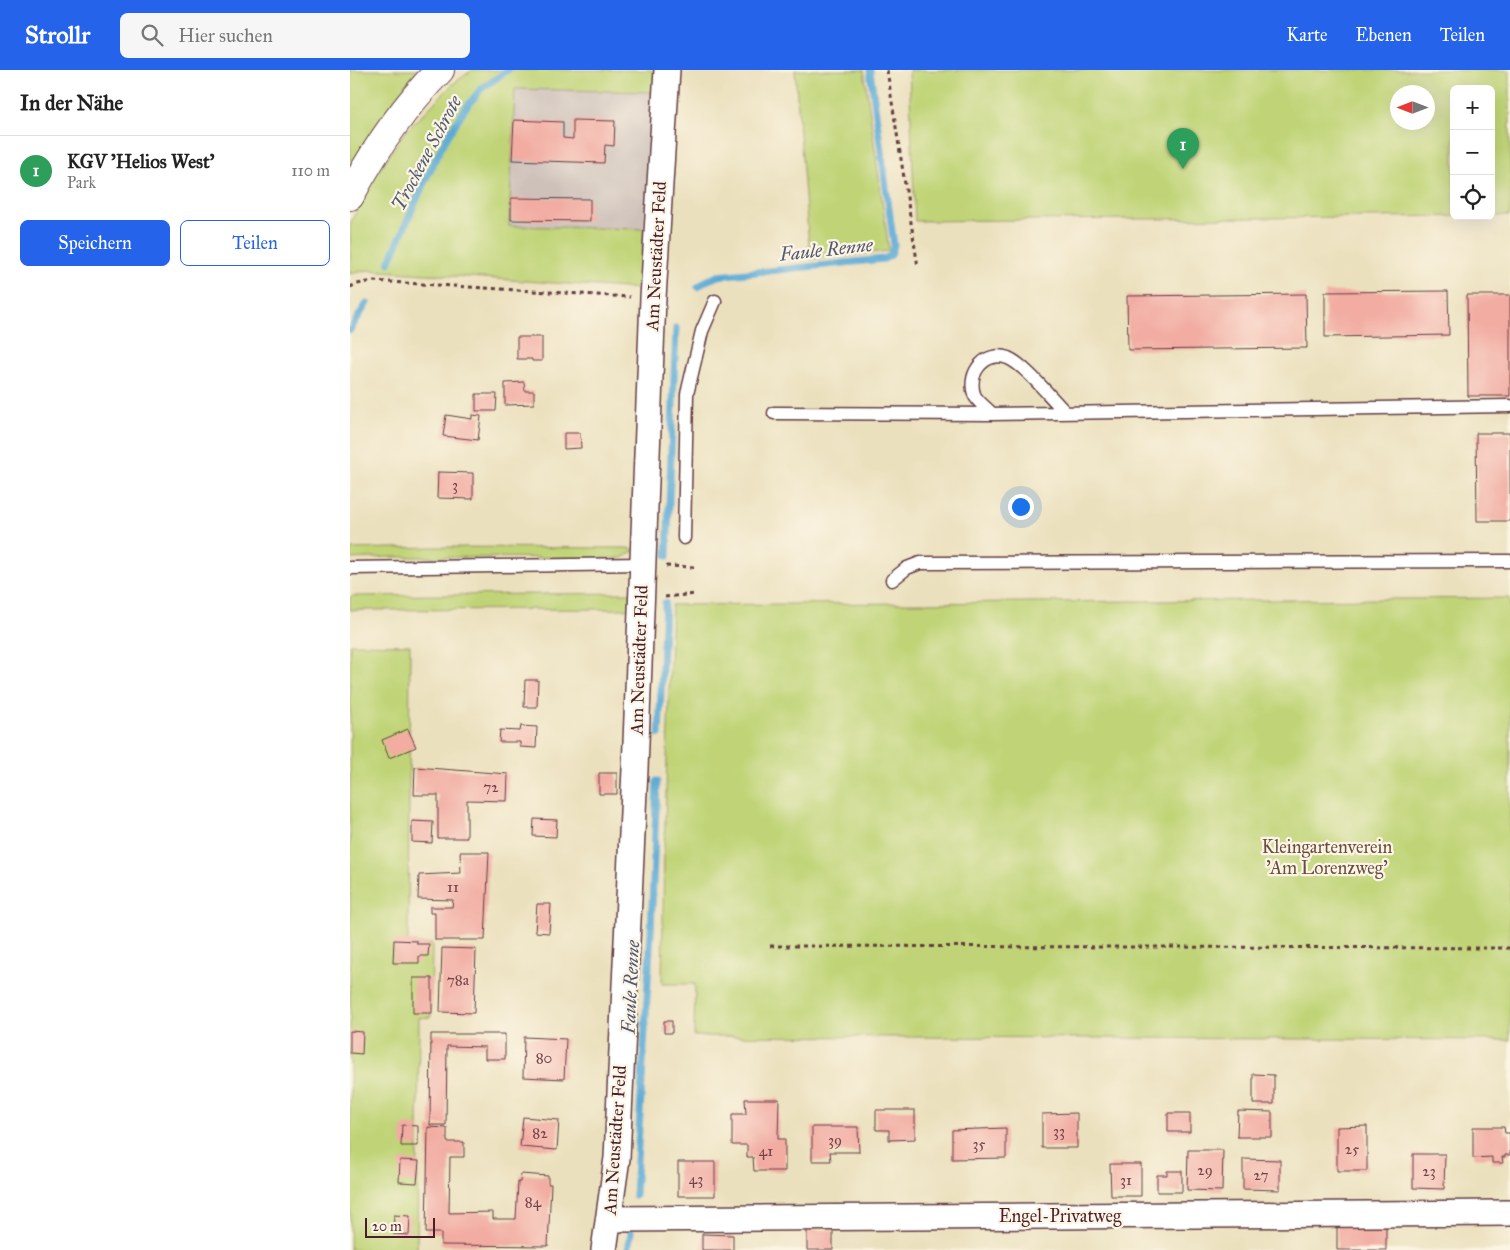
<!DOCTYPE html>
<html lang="de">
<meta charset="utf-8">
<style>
:root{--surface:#fff;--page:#f6f6f6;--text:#222;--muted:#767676;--line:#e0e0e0;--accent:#2563eb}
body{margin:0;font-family:"IM FELL Great Primer",serif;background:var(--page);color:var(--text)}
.controls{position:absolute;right:15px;top:15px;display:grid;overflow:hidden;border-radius:8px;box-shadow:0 5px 20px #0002}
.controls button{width:45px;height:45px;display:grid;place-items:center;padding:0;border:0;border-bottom:1px solid var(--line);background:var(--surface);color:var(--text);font:25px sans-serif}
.compass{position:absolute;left:1040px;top:15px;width:45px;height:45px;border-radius:50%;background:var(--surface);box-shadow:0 5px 20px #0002;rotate:270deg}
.scale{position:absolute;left:15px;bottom:12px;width:70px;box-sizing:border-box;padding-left:5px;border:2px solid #4a1f2b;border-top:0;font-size:14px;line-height:18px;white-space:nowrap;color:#4a1f2b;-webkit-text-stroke:4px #fcf5e5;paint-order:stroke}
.you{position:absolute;left:670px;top:436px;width:18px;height:18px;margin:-12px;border:4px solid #fff;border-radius:50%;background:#1a73e8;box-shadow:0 0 0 8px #1a73e833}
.badge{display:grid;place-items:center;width:32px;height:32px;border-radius:50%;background:var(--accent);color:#fff;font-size:16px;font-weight:700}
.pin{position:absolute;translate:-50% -41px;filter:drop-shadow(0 1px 2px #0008)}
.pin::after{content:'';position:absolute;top:26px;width:18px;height:15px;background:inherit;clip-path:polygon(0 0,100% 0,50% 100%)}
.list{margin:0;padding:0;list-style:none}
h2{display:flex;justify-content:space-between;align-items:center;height:65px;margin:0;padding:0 20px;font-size:21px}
h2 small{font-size:16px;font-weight:400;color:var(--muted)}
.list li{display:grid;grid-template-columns:32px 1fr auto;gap:15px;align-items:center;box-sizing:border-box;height:70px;padding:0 20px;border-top:1px solid var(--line)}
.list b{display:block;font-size:19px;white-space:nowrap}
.list p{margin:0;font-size:16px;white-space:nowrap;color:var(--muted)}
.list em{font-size:16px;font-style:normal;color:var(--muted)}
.actions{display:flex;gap:10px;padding:15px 20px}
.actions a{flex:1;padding:11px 0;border:1px solid var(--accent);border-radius:8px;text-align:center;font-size:18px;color:var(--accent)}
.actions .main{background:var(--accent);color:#fff}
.icon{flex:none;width:28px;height:28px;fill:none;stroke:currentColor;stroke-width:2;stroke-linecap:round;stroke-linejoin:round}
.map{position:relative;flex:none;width:1160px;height:1180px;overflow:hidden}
header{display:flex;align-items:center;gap:30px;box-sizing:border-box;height:70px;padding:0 25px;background:var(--accent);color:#fff}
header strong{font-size:24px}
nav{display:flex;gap:28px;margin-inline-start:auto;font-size:18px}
.search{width:350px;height:45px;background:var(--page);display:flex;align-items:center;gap:12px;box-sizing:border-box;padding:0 18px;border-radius:8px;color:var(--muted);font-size:19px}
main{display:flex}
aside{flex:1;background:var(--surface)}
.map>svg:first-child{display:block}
</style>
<header>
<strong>Strollr</strong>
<div class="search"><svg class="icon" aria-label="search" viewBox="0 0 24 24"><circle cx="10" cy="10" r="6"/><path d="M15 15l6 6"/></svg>Hier suchen</div>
<nav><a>Karte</a><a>Ebenen</a><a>Teilen</a></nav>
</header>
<main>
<aside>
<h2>In der Nähe<small></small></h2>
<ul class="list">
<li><span class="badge" style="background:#2e9e5b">1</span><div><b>KGV 'Helios West'</b><p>Park</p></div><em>110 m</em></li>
</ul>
<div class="actions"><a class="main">Speichern</a><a>Teilen</a></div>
</aside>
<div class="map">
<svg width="1160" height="1180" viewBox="0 0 1160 1180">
<rect width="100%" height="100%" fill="#fcf5e5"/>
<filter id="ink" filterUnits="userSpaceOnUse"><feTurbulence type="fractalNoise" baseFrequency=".02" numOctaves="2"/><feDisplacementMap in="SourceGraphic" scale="10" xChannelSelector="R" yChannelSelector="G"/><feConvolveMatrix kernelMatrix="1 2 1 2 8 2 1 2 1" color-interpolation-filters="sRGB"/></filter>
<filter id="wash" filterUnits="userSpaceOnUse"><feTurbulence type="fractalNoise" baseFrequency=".0096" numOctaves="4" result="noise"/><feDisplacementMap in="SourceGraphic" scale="20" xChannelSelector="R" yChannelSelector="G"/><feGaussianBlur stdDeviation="1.12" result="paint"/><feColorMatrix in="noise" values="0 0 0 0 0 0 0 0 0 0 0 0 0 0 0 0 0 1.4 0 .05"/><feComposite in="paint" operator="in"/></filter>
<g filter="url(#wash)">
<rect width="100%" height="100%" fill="#ebe0bd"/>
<path fill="#cec1ba" d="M164,16L304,22L294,159L159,156Z"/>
<path fill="#c0d477" stroke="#857a51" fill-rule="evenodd" d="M0,0H76L0,105Z
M122,0H307L304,22L165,19L159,156L294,159L290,219L17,200L0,204V154L19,116L54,63L103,14Z
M445,0H514L539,181L460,189Z
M559,0H1160V146H1141V19H1104V146H1132L565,151ZM1048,22H1078V52H1048Z
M84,477L278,478L285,480L272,488L43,487L0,489V479Z
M281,523V539L0,540V527L3,526Z
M1160,528V970L344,966L345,914H312L314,783L322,535Z
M0,574L60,575L58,874H82L81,947L69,948L67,1180H0Z"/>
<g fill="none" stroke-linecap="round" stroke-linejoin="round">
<path stroke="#5baad5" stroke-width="7" d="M39,193L73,115L92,76L114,40L131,19L158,0
M348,217L356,211L368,206L534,189L541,185L544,175L520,0
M0,260L17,233
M317,486L326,258
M309,664L315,533
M285,1125L301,863L307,711
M278,1180L281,1162"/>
</g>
<g id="blocks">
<path fill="#f2aca2" d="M164,50L213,52V68L223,69V50L265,51L264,76L255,75L254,93L162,90Z
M161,128L240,129V151L161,150Z
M1098,221L1099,265L975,267V222Z
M956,224L957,278L778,280L777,226Z
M1117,225H1160V326H1118Z
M167,267H192V291H182V289H167Z
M174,312L175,321H184V334L155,335V313Z
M126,324H147L146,341H126Z
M96,345L122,349V345L131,346L128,370L93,366Z
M214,363H230L231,378L214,379Z
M1126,363H1160V451H1127Z
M88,402L123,403V429L87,428Z
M175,610H188L187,637H174Z
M171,656L187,657L186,678L170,677V672H149L150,660L170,661Z
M58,659L66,677L39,688L32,670Z
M65,697L158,704L157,731L117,730V768H88V725H64Z
M249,703H267V724H249Z
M184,749L207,750L206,767L183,766Z
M62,751L83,752L82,773L62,772Z
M110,782H139L135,870H85V843H80V837H102L103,830L68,829L69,805L111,803Z
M187,834H201L199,863L185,862Z
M44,870L67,871V874H79L78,886H69V893H43Z
M92,878L126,879L124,943L90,942Z
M63,908H82V943H63Z
M314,951H322V963H314Z
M0,961L13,962L12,984L0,983Z
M81,964H155V989H135V977L97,976L96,1055H80Z
M174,967L216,969L214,1009L173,1007Z
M903,1004L924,1005V1034H903Z
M395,1029H429L428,1069H435V1101H404L403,1087H397V1075H382V1044H396Z
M526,1040H565V1069L539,1070V1060H526Z
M888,1041L922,1042V1067H887Z
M727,1043V1078H692V1044Z
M818,1043H840V1062H818Z
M173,1047L209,1050L207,1080L170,1077Z
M52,1055L68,1056V1076H51Z
M1017,1056V1101H987V1057Z
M78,1057L97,1058V1072H114V1087H100L99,1143L143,1142V1149H166L168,1112H170L171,1104L198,1106V1114H201L198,1176L91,1175V1163H76Z
M462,1057H508L509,1082H480L481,1091H462Z
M1123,1057H1154L1155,1063H1160V1085H1155V1087H1152L1153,1093H1142V1087L1123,1088Z
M656,1058V1088L602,1089V1060Z
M838,1080H873L872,1121L837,1120Z
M1063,1084H1095L1094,1119L1063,1118Z
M893,1089L930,1090V1120L893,1119Z
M50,1090L69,1091L67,1113L49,1112Z
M328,1092H365V1126H328Z
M760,1094H791V1126H761Z
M817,1101H832V1122H807V1105H817Z
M44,1145L60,1146L59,1165L43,1164Z
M987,1154H1036V1180H987Z
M457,1160H483V1180H457Z
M352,1164L383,1165V1180H352Z"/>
</g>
</g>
<g filter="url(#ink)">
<use href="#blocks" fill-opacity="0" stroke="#623c41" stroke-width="1"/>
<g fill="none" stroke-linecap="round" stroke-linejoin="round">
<defs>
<path id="lane" d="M424,343L642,344L1160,336
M642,344C637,338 626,331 624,324C617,302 636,280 658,288C675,295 701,328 715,342
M334,468L337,324L352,261L365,231
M0,498L293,494
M542,510L557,498L570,493L1160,491"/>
<path id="street" d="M260,1149L1160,1143
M254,1180L267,1088L285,699L303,228L317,0"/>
<path id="highway" d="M0,126C25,79 53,37 90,0"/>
</defs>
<use href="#lane" stroke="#623c41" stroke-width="15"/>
<use href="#street" stroke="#623c41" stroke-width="28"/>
<use href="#highway" stroke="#623c41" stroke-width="30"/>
<path stroke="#623c41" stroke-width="3" stroke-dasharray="4 4" stroke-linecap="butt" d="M537,0L568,197
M0,217L7,214L23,211L280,227
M316,496L346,497
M315,527L346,524
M420,876L1160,878"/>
<use href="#lane" stroke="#fff" stroke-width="12"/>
<use href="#street" stroke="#fff" stroke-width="25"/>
<use href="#highway" stroke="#fff" stroke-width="28"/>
</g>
</g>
<g text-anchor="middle" stroke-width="4.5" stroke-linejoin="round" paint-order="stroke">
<g font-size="15" fill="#744249">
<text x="105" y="420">3</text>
<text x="141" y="722">72</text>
<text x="103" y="822">11</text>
<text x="108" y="915">78a</text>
<text x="194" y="993">80</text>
<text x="709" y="1066">33</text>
<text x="190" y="1068">82</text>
<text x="485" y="1075">39</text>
<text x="629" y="1079">35</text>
<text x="1002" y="1084">25</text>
<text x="416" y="1086">41</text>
<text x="855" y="1105">29</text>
<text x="1079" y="1106">23</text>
<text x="911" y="1110">27</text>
<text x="346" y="1114">43</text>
<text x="776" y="1115">31</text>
<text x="183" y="1137">84</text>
</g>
<g font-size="18" fill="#4a1f2b" stroke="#fcf5e5">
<text transform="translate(306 186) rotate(-87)" y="6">Am Neustädter Feld</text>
<text transform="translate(289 590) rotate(-88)" y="6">Am Neustädter Feld</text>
<text transform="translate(265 1070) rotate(-86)" y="6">Am Neustädter Feld</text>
<text x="710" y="1152">Engel-Privatweg</text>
</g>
<g font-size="18" fill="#684c3e" stroke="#fcf5e5">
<text x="977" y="783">Kleingartenverein<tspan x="977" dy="21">'Am Lorenzweg'</tspan></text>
</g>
<g font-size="19" font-style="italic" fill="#51576f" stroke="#fcf5e5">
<text transform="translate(76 83) rotate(-62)" y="7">Trockene Schrote</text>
<text transform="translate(476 179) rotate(-6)" y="7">Faule Renne</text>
<text transform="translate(280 917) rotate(-87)" y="7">Faule Renne</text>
</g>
</g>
</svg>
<div class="controls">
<button>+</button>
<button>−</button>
<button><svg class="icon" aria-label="locate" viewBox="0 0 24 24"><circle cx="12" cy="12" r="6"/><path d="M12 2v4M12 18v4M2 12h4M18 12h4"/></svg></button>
</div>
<svg class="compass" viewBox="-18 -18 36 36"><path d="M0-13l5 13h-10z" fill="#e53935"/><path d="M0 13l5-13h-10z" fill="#767676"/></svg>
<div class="scale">20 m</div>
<div class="you"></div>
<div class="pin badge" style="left:833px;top:99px;background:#2e9e5b">1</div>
</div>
</main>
